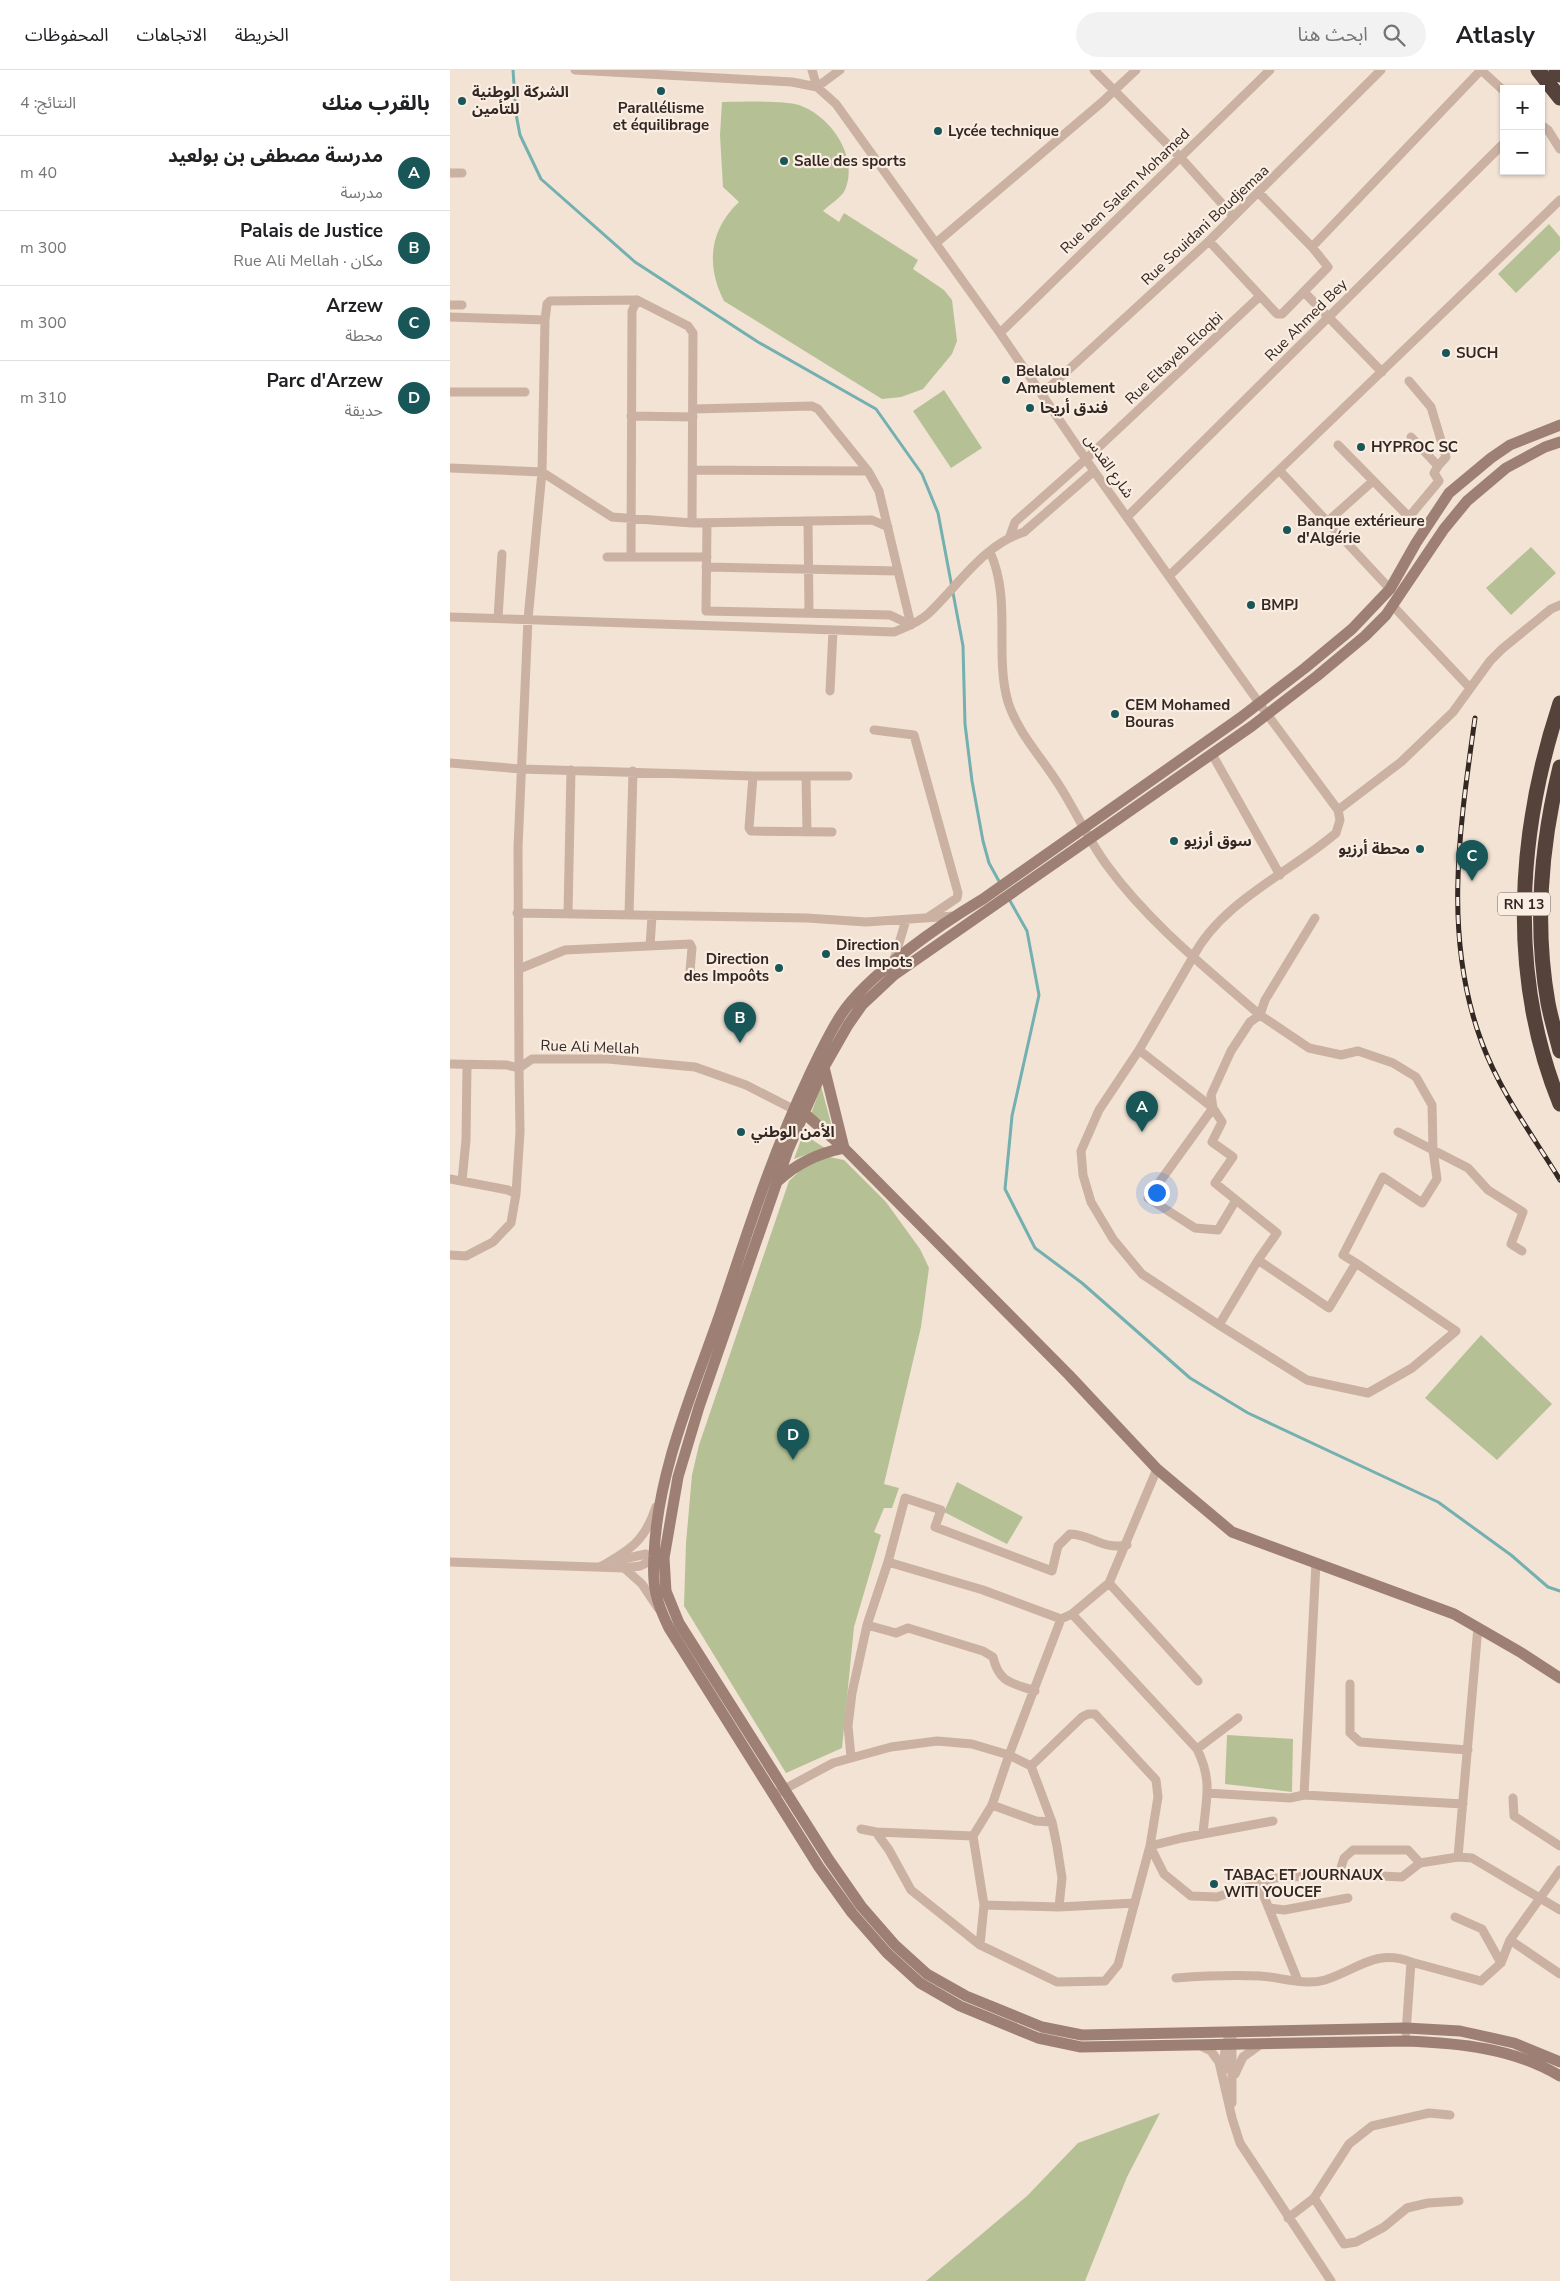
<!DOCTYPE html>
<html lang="ar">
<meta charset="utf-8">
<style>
:root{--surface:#fff;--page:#f2f2f2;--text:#202124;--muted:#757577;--line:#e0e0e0;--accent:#185657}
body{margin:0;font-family:"Nunito Sans","Noto Sans Arabic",sans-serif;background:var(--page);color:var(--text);direction:rtl}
.controls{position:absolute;right:15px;top:15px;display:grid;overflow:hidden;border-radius:0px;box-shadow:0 1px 4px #0004}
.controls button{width:45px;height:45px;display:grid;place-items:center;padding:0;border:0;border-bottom:1px solid var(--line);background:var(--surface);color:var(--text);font:25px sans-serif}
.you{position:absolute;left:706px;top:1122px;width:18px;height:18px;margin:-12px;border:4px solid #fff;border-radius:50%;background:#1a73e8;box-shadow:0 0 0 8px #1a73e833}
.badge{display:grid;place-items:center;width:32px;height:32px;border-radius:50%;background:var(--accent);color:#fff;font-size:16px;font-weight:700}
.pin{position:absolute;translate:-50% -41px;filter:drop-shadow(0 1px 2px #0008)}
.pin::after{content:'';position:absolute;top:26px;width:18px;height:15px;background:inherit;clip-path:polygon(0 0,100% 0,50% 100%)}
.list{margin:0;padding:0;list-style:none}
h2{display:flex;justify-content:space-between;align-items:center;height:65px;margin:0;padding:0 20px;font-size:21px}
h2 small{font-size:16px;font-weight:400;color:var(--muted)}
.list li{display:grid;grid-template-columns:32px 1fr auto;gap:15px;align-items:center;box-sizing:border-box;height:75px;padding:0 20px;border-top:1px solid var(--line)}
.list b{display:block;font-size:19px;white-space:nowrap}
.list p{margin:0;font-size:16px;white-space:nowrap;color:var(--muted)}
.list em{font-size:16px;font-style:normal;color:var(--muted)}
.icon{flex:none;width:28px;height:28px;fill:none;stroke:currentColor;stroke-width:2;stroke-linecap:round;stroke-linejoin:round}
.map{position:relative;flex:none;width:1110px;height:2211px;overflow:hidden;direction:ltr}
header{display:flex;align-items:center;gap:30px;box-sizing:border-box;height:70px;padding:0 25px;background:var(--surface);border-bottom:1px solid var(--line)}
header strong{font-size:24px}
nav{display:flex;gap:28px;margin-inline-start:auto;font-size:18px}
.search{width:350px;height:45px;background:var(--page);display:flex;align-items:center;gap:12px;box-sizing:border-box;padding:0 18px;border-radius:28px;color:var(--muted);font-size:19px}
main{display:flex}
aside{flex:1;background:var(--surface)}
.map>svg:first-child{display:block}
</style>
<header>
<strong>Atlasly</strong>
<div class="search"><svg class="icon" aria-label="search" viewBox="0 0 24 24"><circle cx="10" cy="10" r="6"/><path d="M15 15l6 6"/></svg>ابحث هنا</div>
<nav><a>الخريطة</a><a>الاتجاهات</a><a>المحفوظات</a></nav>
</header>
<main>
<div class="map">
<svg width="1110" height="2211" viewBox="0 0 1110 2211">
<rect width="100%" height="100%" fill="#f2e3d5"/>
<path fill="#b5c195" d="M272,32C290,32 334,30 349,35C381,46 409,87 395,120C391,128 379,135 373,141L389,152L394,143L468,190L463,199L494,220L502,230L507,271L502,284L473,319L451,327L432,329L274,231C256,196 259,160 289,132L273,117L270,65Z
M1099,154L1110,167V180L1066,223L1048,204Z
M494,320L532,378L501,398L463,341Z
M1081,477L1106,503L1061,545L1036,518Z
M371,1016L382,1057L361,1044Z
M353,1064L375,1078L344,1089Z
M379,1087L394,1090L436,1132L470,1179L479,1198L471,1257L434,1414L449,1418L442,1438H434L424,1462L431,1465L404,1557L392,1678L336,1703L234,1536L236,1473L242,1405L249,1375L339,1111L356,1095Z
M1031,1265L1102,1334L1047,1390L975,1328Z
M507,1412L573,1447L557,1474L494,1442Z
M777,1665L843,1669L842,1722L775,1714Z
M710,2043L677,2107L635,2211H476L577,2126L628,2073Z"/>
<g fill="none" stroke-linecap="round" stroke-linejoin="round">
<path stroke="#73b0af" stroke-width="3" d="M63,0L66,44L70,65L91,109L185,192L308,272L426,339L472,404L488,443L513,576L515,654L522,711L533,771L539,793L550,813
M559,829L577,861L589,925L562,1046L555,1119L585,1178L632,1213L740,1308L798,1343L988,1432L1061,1485L1098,1517L1110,1521"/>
<path stroke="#cab1a1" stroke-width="9" d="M125,0L342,12L367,17L386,34L550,263L644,401L817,644L888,740L890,750L886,763C841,802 771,832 743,887L689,980L649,1040L631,1081L633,1105L641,1132L663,1169L692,1204L769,1255L857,1310L918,1323L962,1298L1006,1261L906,1193L879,1238L808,1190L827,1163L765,1113L783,1087L762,1072L772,1052L763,1038L761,1025L781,981L800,952L810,945C756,898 698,852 656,794C637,768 625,739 607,712C591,687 567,661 558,632C544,583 562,530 540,482
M362,0L367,17L390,0
M644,0L730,87L783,146
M1031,0L1054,21
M1091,55L1098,60L1110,79
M0,103H12
M759,171L827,244H832L878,197L862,177L809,123
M486,173L651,33L686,0
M862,177L1031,0
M854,222L932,302
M0,235H12
M0,247L95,250
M550,263L820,0
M959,311L981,337L996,387L988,396
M0,322H75
M592,324L759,171L931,0
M243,339L362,336L368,339L418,401L429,421L461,555
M181,346L243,347
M888,375L959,447L989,411L984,403L988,396L961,367
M0,398L92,402L162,447L242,453L422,450L438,457
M243,400L418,401
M830,401L940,519
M677,447L1054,73
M358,451L359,543
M877,452L923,411
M257,453L256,541L440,545L461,555
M560,466L565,452L636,389L810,226
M157,487H257
M181,487L182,241L187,230
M256,497L448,501
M719,506L1110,130
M943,536L1020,618
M0,547L444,562C456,557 468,553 478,544C508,516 533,475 574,462L644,401
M48,548L52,484
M380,621L383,561
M424,660L464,665L508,823L507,828L477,848
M762,684L830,805
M0,693L71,699L303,706H398
M303,706L299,758L301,761L382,762
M356,706L357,762
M888,740L951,692L1003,642L1040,591L1052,579L1101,539L1110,535
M67,843L357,848L416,852L504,846
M118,843L121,700
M179,845L183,701
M865,848L815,930L810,945L859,978L891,985L908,981L943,993L966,1007L982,1035L983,1080L987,1109L972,1133L933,1107L893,1185L906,1193
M200,876L202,846
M443,893L456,850
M69,899L115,880L240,874L242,878L240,901
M689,980L763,1038L698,1128L745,1158L768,1160L786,1130
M0,994L57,995L69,998L68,778L78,549L92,402L95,250L97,234L100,231L187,230L238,256L243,263L242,453
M948,1062L1018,1098L1038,1120L1073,1142L1061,1174L1072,1181
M0,1109L58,1120L66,1124
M12,1111L16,1070L17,995
M0,1185L16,1186L43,1172L61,1153L66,1124L70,1062L69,998L82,989H158L245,997L296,1015L343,1039
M769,1255L808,1190
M169,1490L196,1484L204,1489
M0,1492L174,1498L192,1514L208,1538
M438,1492L455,1428L491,1440L485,1457L602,1501L608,1476L620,1464C644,1465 651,1480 677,1475
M866,1493L854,1725L1013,1734
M150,1497C180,1480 195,1471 206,1437
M174,1498L190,1496L207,1488
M659,1513L748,1611
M622,1544L747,1679L788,1648
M417,1555L446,1563L458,1558L533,1581L543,1587C549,1613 562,1613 585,1621
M900,1614V1663L910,1672L1018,1680
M747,1679C763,1711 756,1729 753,1763
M401,1687L398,1656L402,1623L417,1555L438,1492L533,1520L611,1549
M581,1696L602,1752L607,1776L612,1808L609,1837
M329,1722L383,1693L441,1677L487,1671L522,1674L559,1685L611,1549L622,1544L659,1513L707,1399
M757,1723L840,1728L854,1725
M1063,1728L1064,1746L1110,1776
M542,1735L586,1751L602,1752
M411,1759L426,1762L523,1766L542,1735L559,1685L581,1696L632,1647L638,1644H645L706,1710L708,1727L700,1776L714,1804L741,1826L767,1827L825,1808L889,1804L894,1788L903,1780H958L970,1793L1008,1787L1028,1557
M426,1762L439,1780L461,1820L530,1875L607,1912L655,1911L668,1895L700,1776L732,1768L823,1751
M523,1766L534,1835L609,1837L685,1833
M1008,1787L1022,1788L1110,1840
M889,1804L952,1807L970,1793
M809,1814L848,1911
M819,1838L834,1840L898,1828
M1005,1847L1032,1859L1051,1893
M1060,1870L1110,1904
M530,1875L534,1835
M726,1908C754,1906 782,1905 810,1906C830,1907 854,1916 875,1910C907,1900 926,1878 961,1892
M782,1962V2033
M956,1963L961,1892L1031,1911L1051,1893L1060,1870L1110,1800
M751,1976L761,1981L769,1992L782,2048L790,2073L881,2211
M774,2000L775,1975L778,1969
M785,2004L793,1987L811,1974
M864,2128L899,2074L922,2056L979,2043L1000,2045
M838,2148L864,2128L894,2174L906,2172L934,2157L957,2138L978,2133L1009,2131"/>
<path stroke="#9d8073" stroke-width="11" d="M1110,355L1060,375L1041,388L999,423L966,473L940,519L902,559L855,598L790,648L533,829C491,854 417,905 391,945C378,965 368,987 358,1008C322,1084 297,1164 270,1244C243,1321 207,1403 204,1486C202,1517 206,1531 219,1558L369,1797L402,1843L437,1883L470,1913L510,1936L588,1968L631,1977L956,1971C1008,1973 1064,1978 1110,2006
M1110,372L1095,377L1056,398L1017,431L994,459L936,545L915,566L867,606L802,656L444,905L412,935L398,955L374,997L338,1080L249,1337L228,1407L214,1488L216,1521L229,1553L379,1790L411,1836L445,1875L477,1904L516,1926L592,1957L632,1965L956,1958L1010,1961L1064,1973L1110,1992
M346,1041L355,1044L394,1078L619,1305L707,1399L782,1462L1004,1544L1070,1582L1110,1608
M328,1111C347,1093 369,1083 394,1078L374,997"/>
<path stroke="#55423b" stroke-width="15" d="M1088,0L1110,28
M1106,0L1110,5
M1110,633C1067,763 1058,906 1110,1034
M1110,697C1091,774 1084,854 1098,933C1101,949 1106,965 1110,981"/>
<defs>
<path id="rail" d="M1025,648C1010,756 992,867 1032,973C1050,1022 1083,1066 1110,1110"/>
</defs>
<use href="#rail" stroke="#342824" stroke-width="5"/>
<use href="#rail" stroke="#faede2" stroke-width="3" stroke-dasharray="9" stroke-linecap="butt"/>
</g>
<g fill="#185657" stroke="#faede2" stroke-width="2">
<circle cx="211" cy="21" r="5"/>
<circle cx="12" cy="31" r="5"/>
<circle cx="488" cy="61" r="5"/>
<circle cx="334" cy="91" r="5"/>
<circle cx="996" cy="283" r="5"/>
<circle cx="556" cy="310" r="5"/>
<circle cx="580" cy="338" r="5"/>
<circle cx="911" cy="377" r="5"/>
<circle cx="837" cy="460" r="5"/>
<circle cx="801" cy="535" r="5"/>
<circle cx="665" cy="644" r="5"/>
<circle cx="724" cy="771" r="5"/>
<circle cx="970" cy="779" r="5"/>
<circle cx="376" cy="884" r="5"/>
<circle cx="329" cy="898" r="5"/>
<circle cx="291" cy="1062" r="5"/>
<circle cx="764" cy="1814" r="5"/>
</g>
<g text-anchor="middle" stroke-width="4.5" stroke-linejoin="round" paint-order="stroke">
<rect fill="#faede2" stroke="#6f635d" stroke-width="1" x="1048" y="822.5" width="52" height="23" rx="4"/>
<g font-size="14" font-weight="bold" fill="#342824">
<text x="1074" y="839">RN 13</text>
</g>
<g font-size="15" font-weight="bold" fill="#342824" stroke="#faede2" text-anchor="start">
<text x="22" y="27">الشركة الوطنية<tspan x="22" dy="17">للتأمين</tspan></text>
<text x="211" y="43" text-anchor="middle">Parallélisme<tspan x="211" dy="17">et équilibrage</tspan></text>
<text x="498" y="66">Lycée technique</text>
<text x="344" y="96">Salle des sports</text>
<text x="1006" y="288">SUCH</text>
<text x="566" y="306">Belalou<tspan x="566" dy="17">Ameublement</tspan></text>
<text x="590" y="343">فندق أريحا</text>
<text x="921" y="382">HYPROC SC</text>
<text x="847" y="456">Banque extérieure<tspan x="847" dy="17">d'Algérie</tspan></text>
<text x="811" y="540">BMPJ</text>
<text x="675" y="640">CEM Mohamed<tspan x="675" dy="17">Bouras</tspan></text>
<text x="734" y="776">سوق أرزيو</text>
<text x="960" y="784" text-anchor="end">محطة أرزيو</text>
<text x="386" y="880">Direction<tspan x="386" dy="17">des Impots</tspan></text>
<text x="319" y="894" text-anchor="end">Direction<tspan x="319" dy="17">des Impoôts</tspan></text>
<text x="301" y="1067">الأمن الوطني</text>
<text x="774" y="1810">TABAC ET JOURNAUX<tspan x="774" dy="17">WITI YOUCEF</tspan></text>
</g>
<g font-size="15" fill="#342824" stroke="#faede2">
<text transform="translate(675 121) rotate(-44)" y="5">Rue ben Salem Mohamed</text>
<text transform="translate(755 155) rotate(-43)" y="5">Rue Souidani Boudjemaa</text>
<text transform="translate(856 250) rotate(-45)" y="5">Rue Ahmed Bey</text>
<text transform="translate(724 288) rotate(-43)" y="5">Rue Eltayeb Eloqbi</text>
<text transform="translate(659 396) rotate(55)" y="5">شارع القدس</text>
<text transform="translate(140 977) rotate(2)" y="5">Rue Ali Mellah</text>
</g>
</g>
</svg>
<div class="controls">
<button>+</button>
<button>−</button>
</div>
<div class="you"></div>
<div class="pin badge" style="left:692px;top:1062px">A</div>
<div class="pin badge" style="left:290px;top:973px">B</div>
<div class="pin badge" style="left:1022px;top:811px">C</div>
<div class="pin badge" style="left:343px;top:1390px">D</div>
</div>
<aside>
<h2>بالقرب منك<small>النتائج: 4</small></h2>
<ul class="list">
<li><span class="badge">A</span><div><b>مدرسة مصطفى بن بولعيد</b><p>مدرسة</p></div><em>40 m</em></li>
<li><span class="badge">B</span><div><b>Palais de Justice</b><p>مكان · Rue Ali Mellah</p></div><em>300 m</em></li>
<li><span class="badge">C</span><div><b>Arzew</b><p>محطة</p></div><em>300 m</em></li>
<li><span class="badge">D</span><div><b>Parc d'Arzew</b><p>حديقة</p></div><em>310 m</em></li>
</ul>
</aside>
</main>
